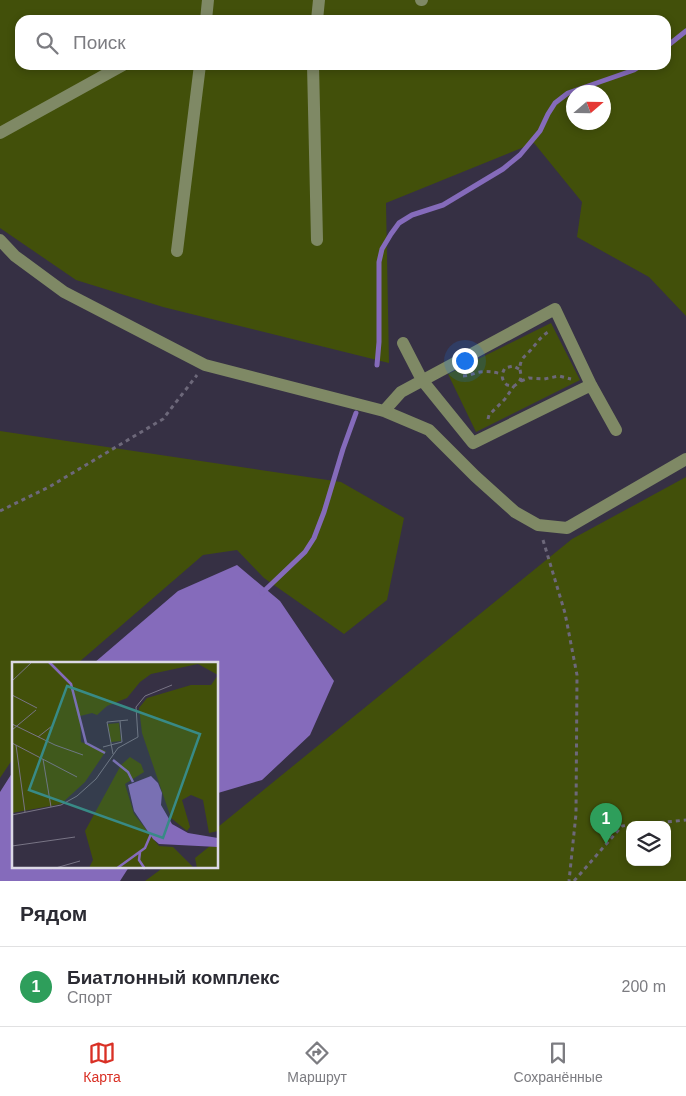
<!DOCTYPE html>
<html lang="ru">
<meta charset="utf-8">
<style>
:root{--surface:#fff;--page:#f7f7f7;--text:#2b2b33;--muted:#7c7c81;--line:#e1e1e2;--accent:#d93025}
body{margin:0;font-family:Arial,sans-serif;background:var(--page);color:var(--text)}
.controls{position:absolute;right:15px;bottom:15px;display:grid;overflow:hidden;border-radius:10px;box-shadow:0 2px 8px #0003}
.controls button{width:45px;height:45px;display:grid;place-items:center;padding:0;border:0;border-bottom:1px solid var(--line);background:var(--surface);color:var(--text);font:25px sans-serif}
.compass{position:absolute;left:566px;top:85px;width:45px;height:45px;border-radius:50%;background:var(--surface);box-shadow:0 2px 8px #0003;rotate:70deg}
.you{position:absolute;left:464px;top:360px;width:18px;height:18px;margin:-12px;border:4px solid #fff;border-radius:50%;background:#1a73e8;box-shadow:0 0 0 8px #1a73e833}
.badge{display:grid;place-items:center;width:32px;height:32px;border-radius:50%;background:var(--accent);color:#fff;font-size:16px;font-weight:700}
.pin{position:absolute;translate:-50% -41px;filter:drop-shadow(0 1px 2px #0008)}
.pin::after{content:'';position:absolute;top:26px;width:18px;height:15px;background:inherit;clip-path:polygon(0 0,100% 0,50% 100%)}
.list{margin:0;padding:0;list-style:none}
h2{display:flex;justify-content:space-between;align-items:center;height:65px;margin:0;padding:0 20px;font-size:21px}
h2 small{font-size:16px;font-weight:400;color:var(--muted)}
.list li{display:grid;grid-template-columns:32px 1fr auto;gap:15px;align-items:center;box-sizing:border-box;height:80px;padding:0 20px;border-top:1px solid var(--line)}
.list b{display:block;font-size:19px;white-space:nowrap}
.list p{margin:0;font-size:16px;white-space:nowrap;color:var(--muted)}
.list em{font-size:16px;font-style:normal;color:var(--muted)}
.icon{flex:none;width:28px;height:28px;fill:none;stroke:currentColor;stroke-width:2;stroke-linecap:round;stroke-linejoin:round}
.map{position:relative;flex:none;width:686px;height:881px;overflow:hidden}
.search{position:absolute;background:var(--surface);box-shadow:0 2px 8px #0003;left:15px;right:15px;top:15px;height:55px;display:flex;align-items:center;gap:12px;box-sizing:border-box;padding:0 18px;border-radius:15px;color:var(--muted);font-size:19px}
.sheet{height:145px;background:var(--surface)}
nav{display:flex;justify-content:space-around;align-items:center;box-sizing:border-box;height:70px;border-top:1px solid var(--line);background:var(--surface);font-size:14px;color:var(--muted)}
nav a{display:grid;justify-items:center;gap:2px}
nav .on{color:var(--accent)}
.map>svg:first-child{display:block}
</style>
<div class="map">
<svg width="686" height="881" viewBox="0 0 686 881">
<rect width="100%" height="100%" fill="#363044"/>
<path fill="#42500a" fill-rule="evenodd" d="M0,0H686V316L649,277L577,237L582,202L534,143L386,203L389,363L163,307L76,280L0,228ZM20,20H666V65H20ZM574,92H604V122H574Z
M551,323L580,380L476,432L448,374Z
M0,431L341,482L404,518L387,600L344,634L264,578L237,550L203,555L78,663L14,664V757L0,778Z
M686,477V881H145L164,867H218V827L572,539ZM630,825H667V862H630Z"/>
<path fill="#856bbb" d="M237,565L280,601L334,681L310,735L262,780L218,793V664L94,663L178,591Z
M14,770V867H129L120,881H0V792Z"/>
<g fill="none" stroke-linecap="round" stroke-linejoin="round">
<path stroke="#856bbb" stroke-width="5" d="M666,47L686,31
M377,365L379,342V262L382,249L391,234L399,223L412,215L443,205L503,169L520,155L540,131L548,114L555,103L568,93L634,70L642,65
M262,593L305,552L314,538L324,512L343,449L356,413"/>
<path stroke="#6d687a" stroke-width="3" stroke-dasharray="4 4" stroke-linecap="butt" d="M519,369L513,366L505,368C501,375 501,379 507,385L514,386C527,377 517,373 521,362C522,358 525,356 528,353C536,345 540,336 550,331
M463,376C469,376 474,373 480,372C488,371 494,372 502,374
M521,381L529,378L544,379L559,376L571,379
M488,419L489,415L505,399L514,386
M0,511L49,487L163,419L197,375
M543,540L565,613L577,675L576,814L569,881
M636,825L686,820
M574,881L622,826L630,825"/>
<path stroke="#7f8965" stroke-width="12" d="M421,0H422
M206,20L208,0
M317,20L319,0
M313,65L317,240
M0,133L123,65
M0,240L15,256L64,292L205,365L384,411L429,430L475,476L515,512L538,525L567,528L686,459
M177,251L200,65
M403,343L422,380L473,443L591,385
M384,411L401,392L555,309L591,385L616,430"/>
</g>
<g transform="translate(12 662)">
<rect width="206" height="206" fill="#363044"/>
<path d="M0,0H206V169L197,171L191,138L179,133L170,138L178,165L175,169L159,156L130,71L127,46L135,36L179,23H199L206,13L186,2L139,12L128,20L115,36L95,44L85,53L80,51L68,54L69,80L94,89L73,120L49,142L0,151ZM107,61L109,79L99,80L96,62ZM118,95L129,102L132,110L113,122L122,152L147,184L161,185L182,206H77L81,198L73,169L109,103ZM198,184H206V206H185L183,196Z" fill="#42500a"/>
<path d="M139,114L146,121L150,131L149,143L160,162L176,171L206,176V185L147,182L141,177L122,149L116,123Z" fill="#856bbb"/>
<path fill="none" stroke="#856bbb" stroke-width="2.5" d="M37,0L59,22L74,81L93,91M101,98L116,110L121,120M128,190L127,198L133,207M104,207L133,186L139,172"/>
<path fill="none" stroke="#787485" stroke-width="1" d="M0,19L20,0M0,33L25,46M0,62L43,83L71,93M0,68L24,48M26,75L40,64M0,81L65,115M4,83L13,150M91,85L110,80L108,59M101,92L95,60L116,58M31,97L39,145M0,153L49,143L65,134L84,117L106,86L126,75L124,45L133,34L160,23M0,184L63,175M40,207L68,199"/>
<path fill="#388a86" fill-opacity="0.15" stroke="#388a86" stroke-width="2.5" d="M55,24L188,72L151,176L17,128Z"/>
<rect width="206" height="206" fill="none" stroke="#dcd9e6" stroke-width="2.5"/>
</g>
</svg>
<div class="controls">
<button><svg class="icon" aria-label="layers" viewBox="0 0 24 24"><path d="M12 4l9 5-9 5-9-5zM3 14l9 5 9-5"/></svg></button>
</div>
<svg class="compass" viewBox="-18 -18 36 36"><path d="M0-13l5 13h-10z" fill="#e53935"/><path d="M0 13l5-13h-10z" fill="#7c7c81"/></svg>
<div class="you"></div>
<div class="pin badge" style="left:606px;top:844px;background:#2e9e5b">1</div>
<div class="search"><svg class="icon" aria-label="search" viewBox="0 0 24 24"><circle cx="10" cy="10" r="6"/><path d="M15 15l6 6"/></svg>Поиск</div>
</div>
<section class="sheet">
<h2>Рядом<small></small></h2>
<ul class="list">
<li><span class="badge" style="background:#2e9e5b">1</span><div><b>Биатлонный комплекс</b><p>Спорт</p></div><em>200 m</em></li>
</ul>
</section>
<nav>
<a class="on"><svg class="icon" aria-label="map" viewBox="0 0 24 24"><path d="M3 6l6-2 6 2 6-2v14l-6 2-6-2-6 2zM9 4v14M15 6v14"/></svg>Карта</a>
<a><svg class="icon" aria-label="directions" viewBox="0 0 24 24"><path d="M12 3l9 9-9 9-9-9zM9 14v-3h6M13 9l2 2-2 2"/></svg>Маршрут</a>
<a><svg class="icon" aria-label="saved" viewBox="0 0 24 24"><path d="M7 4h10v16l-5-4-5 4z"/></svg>Сохранённые</a>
</nav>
